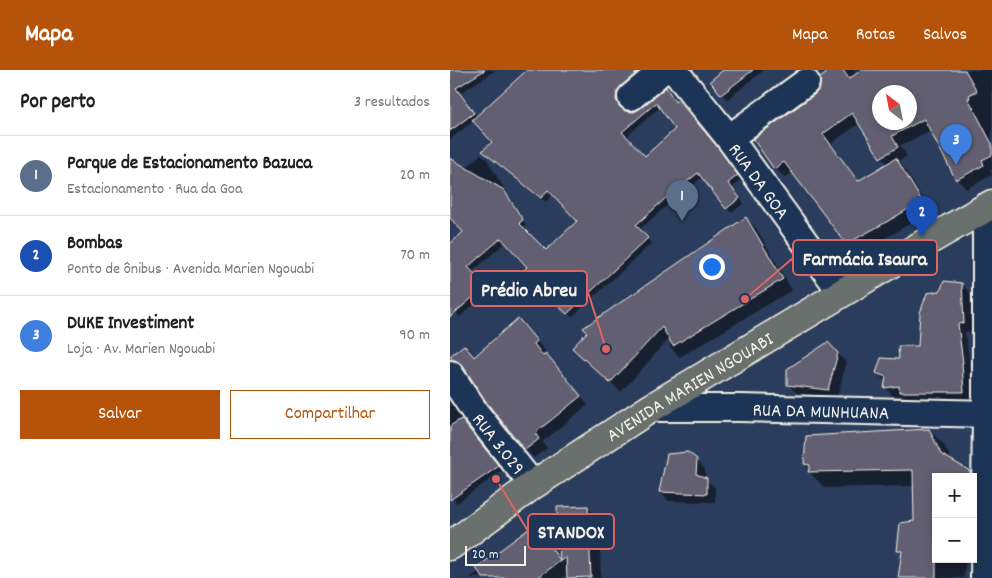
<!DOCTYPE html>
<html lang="pt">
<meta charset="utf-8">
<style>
:root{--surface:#fff;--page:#f6f6f6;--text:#222;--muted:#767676;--line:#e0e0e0;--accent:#b45309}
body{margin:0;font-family:Dekko,sans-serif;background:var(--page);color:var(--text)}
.controls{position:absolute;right:15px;bottom:15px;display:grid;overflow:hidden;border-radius:0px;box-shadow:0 2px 8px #0003}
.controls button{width:45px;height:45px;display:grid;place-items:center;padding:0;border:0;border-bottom:1px solid var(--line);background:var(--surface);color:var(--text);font:25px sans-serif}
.compass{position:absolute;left:422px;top:15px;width:45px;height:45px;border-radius:50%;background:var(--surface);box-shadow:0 2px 8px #0003;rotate:328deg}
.scale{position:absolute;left:15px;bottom:12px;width:61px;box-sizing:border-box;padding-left:5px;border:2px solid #f4f1e8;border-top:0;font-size:14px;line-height:18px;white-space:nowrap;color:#f4f1e8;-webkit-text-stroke:4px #1d3557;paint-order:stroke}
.you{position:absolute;left:261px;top:196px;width:18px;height:18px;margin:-12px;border:4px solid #fff;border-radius:50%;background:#1a73e8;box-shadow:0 0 0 8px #1a73e833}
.badge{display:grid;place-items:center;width:32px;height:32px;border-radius:50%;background:var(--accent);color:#fff;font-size:16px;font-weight:700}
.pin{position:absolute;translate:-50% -41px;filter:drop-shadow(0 1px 2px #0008)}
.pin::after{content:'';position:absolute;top:26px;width:18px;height:15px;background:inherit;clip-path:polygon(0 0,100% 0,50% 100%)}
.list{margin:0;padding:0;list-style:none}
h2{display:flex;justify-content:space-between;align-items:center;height:65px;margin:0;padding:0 20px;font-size:21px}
h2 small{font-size:16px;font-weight:400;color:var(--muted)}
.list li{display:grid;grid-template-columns:32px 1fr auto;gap:15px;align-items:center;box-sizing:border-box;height:80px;padding:0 20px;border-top:1px solid var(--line)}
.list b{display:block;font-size:19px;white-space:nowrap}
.list p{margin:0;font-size:16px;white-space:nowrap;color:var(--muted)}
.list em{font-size:16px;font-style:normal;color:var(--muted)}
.actions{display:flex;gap:10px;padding:15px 20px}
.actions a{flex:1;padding:11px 0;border:1px solid var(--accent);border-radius:0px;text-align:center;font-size:18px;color:var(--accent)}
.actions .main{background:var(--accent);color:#fff}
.map{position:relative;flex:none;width:542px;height:508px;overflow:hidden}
header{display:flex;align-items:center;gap:30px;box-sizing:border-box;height:70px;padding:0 25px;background:var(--accent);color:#fff}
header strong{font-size:24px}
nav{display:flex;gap:28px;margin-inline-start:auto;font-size:18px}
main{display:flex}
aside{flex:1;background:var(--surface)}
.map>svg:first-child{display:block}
</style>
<header>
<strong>Mapa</strong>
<nav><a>Mapa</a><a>Rotas</a><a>Salvos</a></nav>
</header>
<main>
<aside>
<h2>Por perto<small>3 resultados</small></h2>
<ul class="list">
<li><span class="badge" style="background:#5c6f8a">1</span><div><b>Parque de Estacionamento Bazuca</b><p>Estacionamento · Rua da Goa</p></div><em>20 m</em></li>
<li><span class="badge" style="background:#1a4fb4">2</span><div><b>Bombas</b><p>Ponto de ônibus · Avenida Marien Ngouabi</p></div><em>70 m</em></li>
<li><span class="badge" style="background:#3f7fe0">3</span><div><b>DUKE Investiment</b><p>Loja · Av. Marien Ngouabi</p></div><em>90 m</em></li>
</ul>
<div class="actions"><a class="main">Salvar</a><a>Compartilhar</a></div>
</aside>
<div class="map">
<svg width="542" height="508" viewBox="0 0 542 508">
<rect width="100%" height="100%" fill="#2b3d5c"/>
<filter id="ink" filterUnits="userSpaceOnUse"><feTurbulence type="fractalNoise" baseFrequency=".02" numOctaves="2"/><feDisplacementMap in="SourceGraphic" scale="10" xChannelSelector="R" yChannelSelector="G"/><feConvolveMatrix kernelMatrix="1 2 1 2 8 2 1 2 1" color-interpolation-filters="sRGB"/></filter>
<g filter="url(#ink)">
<path fill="#0007" fill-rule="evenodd" d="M0,0H46L10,23L27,47L78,0H199L171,26L170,35L172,40L175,42L184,43L191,40L216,19L220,23L226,33L228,31L233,36L270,81L291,110L282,118L294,133L281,143L253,107L221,132L189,160L202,173L122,247L89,217L67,239L52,224L79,197L56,172L22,202L39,221L10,247L0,236V176L15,162L0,146V89L16,98L31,84L36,88L76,155L72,158L96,182L129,151L103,124L96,132L38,86L44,72L24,51L4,66L0,71ZM210,37L227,59L195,87L176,67Z
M275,0H314L277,30L262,11Z
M377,0H542V99L540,100L542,105L516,119L507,109L481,60L450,76L457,86L448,92L455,99L480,141L443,164L407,183L397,174L343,102L335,108L325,98L305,69L366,25L379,3ZM430,22H460V52H430ZM410,53L431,87L438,94L410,112L381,74Z
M296,148L306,158L342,220L230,287L220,277V268L171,322L133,287Z
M512,214L520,223L522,261L515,262L521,301H520L522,330H459L453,325L443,326L435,317L436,312L427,303L450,290L469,277L491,222Z
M68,249L76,258L95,281L91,284L94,287L96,285L105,293L138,335L92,372L97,378L84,388L76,380L38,332L16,299L0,294V288L14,277L25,288Z
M387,282L396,293L387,328L347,323L338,314Z
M0,331L18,358L52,401L7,433L0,426Z
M479,360L495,376L502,392L510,397L520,407H486V489H516L514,508H449L452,484L448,480L465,452V416L375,418L359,402L360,399L355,394Z
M246,390L255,399V408L265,418V432L219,431L210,422Z
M137,437L149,448L151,508H117V505L113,508H20L30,501L84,457L95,468L111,490Z"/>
<path fill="#645f72" stroke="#f4f1e8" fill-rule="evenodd" d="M0,0H35L6,18L24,43L0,61Z
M77,0H190L171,16L167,21L166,29L169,36L175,41L184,42L191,38L216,17L225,32L228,30L266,75L288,105L278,113L290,128L276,139L248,103L216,128L186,155L198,168L117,244L84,214L62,235L50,224L77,197L51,168L18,197L36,216L0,247V174L13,162L0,148V88L54,120L73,150L69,153L96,180L127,151L98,120L91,128L32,81L42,72L22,50ZM206,33L225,59L195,86L172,62Z
M273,0H303L271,25L260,11Z
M381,0H393L399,9L411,0H515L527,21L519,25L520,28H518L542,74V85L532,90L534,95L506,110L474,49L442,66L448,77L430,88L402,43L373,64L408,111L446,88L472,131L433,154L396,174L334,92L324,99L303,69L365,24L370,18V8ZM430,22H460V52H430Z
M296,147L333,209L223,276L212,257L160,313L122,278L137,262L133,258Z
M494,211L512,213L514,253L508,254L513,293H512L514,322H449V316L434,318L436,307L426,303L431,288L449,289L448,276H468L470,243L477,223L490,221Z
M68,248L87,271L84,274L93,286L96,283L131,326L85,363L89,369L75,380L37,333L13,296L7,291L3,290L0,286L14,275L24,287Z
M378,272L388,283L378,320L337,315V299Z
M11,349L49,396L0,430V356Z
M479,359L491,384L520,401V407H486V508H448L452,481H447L450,453L464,451L463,400L358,402L360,395L354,394L356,366Z
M238,382L247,389L246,404L257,408V424L209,422L217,384Z
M138,436L141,507L117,508L116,487L87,508H33L26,498L84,455L110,490L107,437Z"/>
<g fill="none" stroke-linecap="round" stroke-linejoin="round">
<defs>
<g id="minor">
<path id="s1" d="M224,0L279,68L392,223"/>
<path d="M181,27L213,0"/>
<path d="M279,68L356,12"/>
<path id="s2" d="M0,304L25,342L83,415"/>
<path id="s3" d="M201,338H290L542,344"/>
<path d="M534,508L536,344V137"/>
</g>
<g id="major">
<path id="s4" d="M0,476L83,415L201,338L485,167L542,134"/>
</g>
</defs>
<use href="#minor" stroke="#f4f1e8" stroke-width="30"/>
<use href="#major" stroke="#f4f1e8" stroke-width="31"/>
<use href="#minor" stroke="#1d3557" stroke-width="26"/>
<use href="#major" stroke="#6a706d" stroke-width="28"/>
</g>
</g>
<g text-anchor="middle" stroke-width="5" stroke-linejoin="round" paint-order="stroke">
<g font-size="19" fill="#f4f1e8" stroke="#1d3557">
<text dy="7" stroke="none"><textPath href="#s1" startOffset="140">RUA DA GOA</textPath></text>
<text dy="7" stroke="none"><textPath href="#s4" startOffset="288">AVENIDA MARIEN NGOUABI</textPath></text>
<text dy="7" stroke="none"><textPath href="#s3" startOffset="170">RUA DA MUNHUANA</textPath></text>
<text dy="7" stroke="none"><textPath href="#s2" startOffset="85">RUA 3.029</textPath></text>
</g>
</g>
<path fill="none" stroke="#df6462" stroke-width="2" d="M295 229L343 188M156 279L137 219M46 409L78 461"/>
<g fill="#df6462" stroke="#1d3557" stroke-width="2">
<circle cx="295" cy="229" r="5"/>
<circle cx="156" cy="279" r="5"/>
<circle cx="46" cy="409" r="5"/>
</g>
<g fill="#1d3557" stroke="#df6462" stroke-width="2">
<rect x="343" y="170" width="144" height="35" rx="5"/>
<rect x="21" y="201" width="116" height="35" rx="5"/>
<rect x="78" y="444" width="86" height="35" rx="5"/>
</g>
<g font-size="20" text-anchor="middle" font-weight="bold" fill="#f4f1e8">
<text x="415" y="195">Farmácia Isaura</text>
<text x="79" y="226">Prédio Abreu</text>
<text x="121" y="468">STANDOX</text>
</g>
</svg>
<div class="controls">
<button>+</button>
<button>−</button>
</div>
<svg class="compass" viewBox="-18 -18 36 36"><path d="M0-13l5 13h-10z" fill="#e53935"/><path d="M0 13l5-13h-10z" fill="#767676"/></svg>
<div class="scale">20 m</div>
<div class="you"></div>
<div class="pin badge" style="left:232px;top:151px;background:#5c6f8a">1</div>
<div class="pin badge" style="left:472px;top:167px;background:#1a4fb4">2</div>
<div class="pin badge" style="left:506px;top:95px;background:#3f7fe0">3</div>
</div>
</main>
